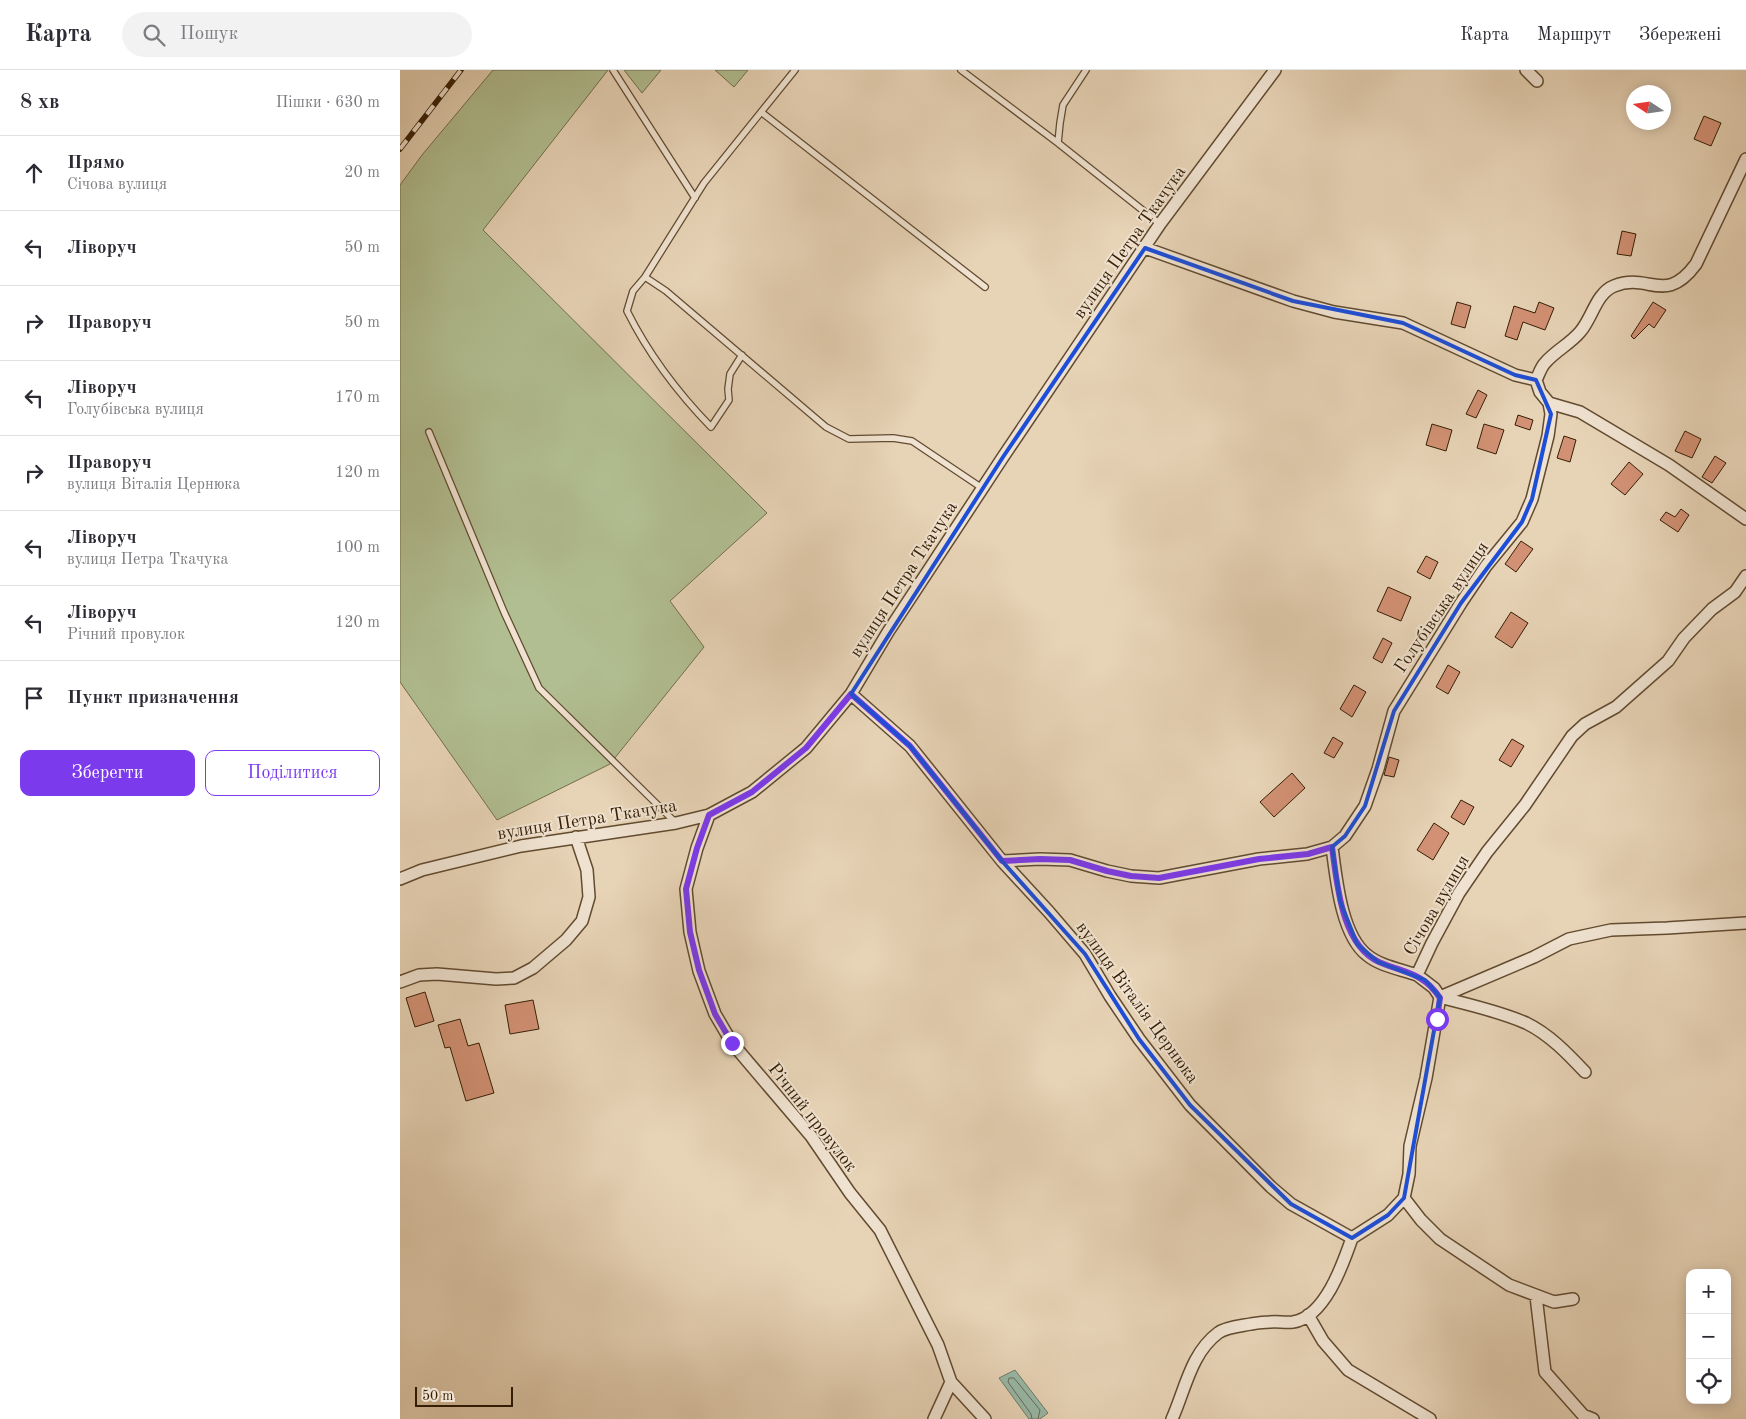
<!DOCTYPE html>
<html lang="uk">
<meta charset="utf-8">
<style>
:root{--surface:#fff;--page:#f2f2f3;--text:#2b2b33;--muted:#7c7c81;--line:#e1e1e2;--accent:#7c3aed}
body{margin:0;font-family:"Old Standard TT",serif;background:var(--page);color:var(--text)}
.controls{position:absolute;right:15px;bottom:15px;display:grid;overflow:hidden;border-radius:10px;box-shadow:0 2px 12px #0003}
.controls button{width:45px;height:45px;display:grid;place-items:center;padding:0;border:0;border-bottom:1px solid var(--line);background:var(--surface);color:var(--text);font:25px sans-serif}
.compass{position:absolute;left:1226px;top:15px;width:45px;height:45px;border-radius:50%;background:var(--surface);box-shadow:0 2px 12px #0003;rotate:282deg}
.scale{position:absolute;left:15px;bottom:12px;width:98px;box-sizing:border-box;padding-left:5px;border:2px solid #361e04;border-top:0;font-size:14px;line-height:18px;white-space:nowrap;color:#361e04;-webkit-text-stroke:4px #efe2d0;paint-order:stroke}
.stop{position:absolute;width:15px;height:15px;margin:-11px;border:4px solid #7c3aed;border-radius:50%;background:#fff}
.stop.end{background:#7c3aed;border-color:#fff;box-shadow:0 1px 5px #0008}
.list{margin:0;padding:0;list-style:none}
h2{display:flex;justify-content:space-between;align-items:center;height:65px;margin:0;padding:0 20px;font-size:21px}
h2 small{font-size:16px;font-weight:400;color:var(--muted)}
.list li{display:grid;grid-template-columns:32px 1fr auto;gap:15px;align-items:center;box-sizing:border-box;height:75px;padding:0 20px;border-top:1px solid var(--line)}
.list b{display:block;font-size:19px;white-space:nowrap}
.list p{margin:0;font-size:16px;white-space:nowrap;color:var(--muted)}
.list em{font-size:16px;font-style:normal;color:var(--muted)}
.actions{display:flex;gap:10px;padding:15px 20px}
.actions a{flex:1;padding:11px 0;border:1px solid var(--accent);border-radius:10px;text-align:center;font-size:18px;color:var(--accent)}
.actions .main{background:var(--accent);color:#fff}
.icon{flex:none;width:28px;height:28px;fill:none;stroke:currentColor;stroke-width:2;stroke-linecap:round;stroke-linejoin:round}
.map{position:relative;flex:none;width:1346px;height:1349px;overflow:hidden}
header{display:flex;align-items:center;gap:30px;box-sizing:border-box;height:70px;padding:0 25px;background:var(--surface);border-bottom:1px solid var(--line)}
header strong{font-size:24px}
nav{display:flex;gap:28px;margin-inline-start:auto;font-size:18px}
.search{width:350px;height:45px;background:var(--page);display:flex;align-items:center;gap:12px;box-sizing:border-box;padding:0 18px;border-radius:28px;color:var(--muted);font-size:19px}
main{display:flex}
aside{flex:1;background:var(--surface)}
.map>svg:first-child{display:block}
</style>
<header>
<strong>Карта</strong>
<div class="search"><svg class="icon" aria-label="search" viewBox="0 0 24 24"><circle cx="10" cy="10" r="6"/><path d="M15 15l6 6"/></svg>Пошук</div>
<nav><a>Карта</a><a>Маршрут</a><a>Збережені</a></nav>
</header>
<main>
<aside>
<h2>8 хв<small>Пішки · 630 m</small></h2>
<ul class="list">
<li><svg class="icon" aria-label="ahead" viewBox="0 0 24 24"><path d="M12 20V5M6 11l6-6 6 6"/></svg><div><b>Прямо</b><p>Січова вулиця</p></div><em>20 m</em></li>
<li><svg class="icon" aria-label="left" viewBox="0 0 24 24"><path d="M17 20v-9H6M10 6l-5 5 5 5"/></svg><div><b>Ліворуч</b></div><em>50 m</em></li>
<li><svg class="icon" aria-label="right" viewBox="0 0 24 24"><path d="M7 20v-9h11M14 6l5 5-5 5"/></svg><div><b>Праворуч</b></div><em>50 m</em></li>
<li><svg class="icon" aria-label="left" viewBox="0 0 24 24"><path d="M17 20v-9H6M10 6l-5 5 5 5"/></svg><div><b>Ліворуч</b><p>Голубівська вулиця</p></div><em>170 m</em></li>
<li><svg class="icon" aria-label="right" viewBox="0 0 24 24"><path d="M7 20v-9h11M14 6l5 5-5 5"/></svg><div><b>Праворуч</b><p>вулиця Віталія Цернюка</p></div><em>120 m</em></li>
<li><svg class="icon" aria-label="left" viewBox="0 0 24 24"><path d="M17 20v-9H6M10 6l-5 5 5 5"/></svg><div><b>Ліворуч</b><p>вулиця Петра Ткачука</p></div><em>100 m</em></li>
<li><svg class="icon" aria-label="left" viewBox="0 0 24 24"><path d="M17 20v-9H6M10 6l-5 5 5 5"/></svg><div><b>Ліворуч</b><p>Річний провулок</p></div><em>120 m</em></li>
<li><svg class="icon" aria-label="arrive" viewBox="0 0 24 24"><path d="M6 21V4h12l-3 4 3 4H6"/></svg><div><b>Пункт призначення</b></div></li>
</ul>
<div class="actions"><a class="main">Зберегти</a><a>Поділитися</a></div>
</aside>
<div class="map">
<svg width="1346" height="1349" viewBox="0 0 1346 1349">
<rect width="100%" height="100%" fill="#e7d3b6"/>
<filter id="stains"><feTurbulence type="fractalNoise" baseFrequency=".004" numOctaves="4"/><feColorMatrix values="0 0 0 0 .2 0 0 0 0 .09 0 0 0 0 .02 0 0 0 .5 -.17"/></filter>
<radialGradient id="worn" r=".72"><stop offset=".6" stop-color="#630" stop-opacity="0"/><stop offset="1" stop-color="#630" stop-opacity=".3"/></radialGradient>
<path fill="#b1be91" stroke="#746e4a" d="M93,0H208L83,160L367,443L270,531L304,577L210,694L97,750L0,612V115L22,85Z
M224,0H261L242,23Z
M315,0H348L334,17Z"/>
<path fill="#98b9a8" stroke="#717b66" d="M615,1300L648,1343L640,1349H629L599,1308Z"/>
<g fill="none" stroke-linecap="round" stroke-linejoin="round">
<path stroke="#676c56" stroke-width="1" d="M632,1349L631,1344L608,1312L609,1308H614L640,1340L638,1349"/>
</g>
<path fill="#d29174" stroke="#361e04" d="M1304,46L1321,53L1311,76L1294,69Z
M1222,161L1236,164L1231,186L1217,184Z
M1057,232L1071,236L1065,258L1051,254Z
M1139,232L1154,238L1145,260L1123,252L1117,270L1105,266L1114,236L1135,243Z
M1253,232L1266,240L1254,258L1249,254L1234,269L1231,266Z
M1078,320L1087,325L1076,348L1066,344Z
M1118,345L1133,350L1130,360L1115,355Z
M1032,354L1052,360L1046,381L1026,375Z
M1084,354L1104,360L1096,384L1077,378Z
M1285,361L1301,369L1292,388L1275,381Z
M1164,366L1176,370L1170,392L1157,388Z
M1315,386L1326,393L1312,413L1302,407Z
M1229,392L1243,404L1225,425L1211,414Z
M1281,439L1289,445L1278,462L1260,450L1266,442L1275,447Z
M1121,471L1133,479L1116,502L1105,494Z
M1026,486L1038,492L1030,509L1017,502Z
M988,517L1011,527L1001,551L977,541Z
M1111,542L1128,553L1112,578L1095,567Z
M983,568L992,573L982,593L973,588Z
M1048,595L1060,602L1048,624L1036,617Z
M954,615L966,622L952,647L940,639Z
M933,667L943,673L934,688L924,683Z
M1112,669L1124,676L1111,697L1099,690Z
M989,687L999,690L994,707L984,705Z
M892,703L905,718L874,747L860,732Z
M1061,730L1074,737L1064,755L1051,747Z
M1034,753L1049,763L1033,790L1017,780Z
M25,922L34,951L15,957L6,928Z
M133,930L139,959L110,964L105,935Z
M60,949L68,976L79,973L94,1023L66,1031L50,977L45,978L38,955Z"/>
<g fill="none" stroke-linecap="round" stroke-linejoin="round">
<defs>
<path id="service" d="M213,0L295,128
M395,0L304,113L245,207L266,221L426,357L449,369L493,368L512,371L582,418
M561,0L658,73
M686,0L663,35L660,53L658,73L760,154
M361,42L585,217
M245,207L233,221L227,241C248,283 278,323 311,357L329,330L328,319L330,304L342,285
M29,362L104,542L139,618L276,753"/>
<path id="minor" d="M1126,0L1137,11
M745,178L893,231L934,242L1003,253L1115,305L1136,310
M1149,333L1180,342L1269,395L1346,449
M451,624L510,676L602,791L649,842L685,884L710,926L739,969L790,1035L871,1117L891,1134L952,1168L988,1145L1004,1128
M309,745L297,778L286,819L290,862L299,901L315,944L332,973L411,1066L450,1123L480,1160L538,1275L551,1312L585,1349
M932,777C936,807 941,865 967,885C980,896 1000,899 1017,905
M602,791L640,789L670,790L707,801L731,806L759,808L859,789L907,784L932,777L945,766L965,736L978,699L994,641L1061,533L1086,496L1122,452L1132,429L1148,366L1151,344L1149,333L1140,322L1136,310C1139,304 1141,297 1145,293C1155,281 1170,274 1180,262C1192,249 1196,223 1214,216C1249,202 1265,236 1296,194L1346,89
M0,809L22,800L121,776L276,753L309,745L352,722L406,678L451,624L488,562L603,387L760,154L875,0
M0,912L19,905L37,904L96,909L114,908L133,898L166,870L182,851L189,827L187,800L176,767
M1040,927L1134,887L1169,869L1211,860L1267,858L1346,853
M1040,927C1069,935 1099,941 1126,953C1149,964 1168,984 1185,1002
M1136,1226L1145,1302L1183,1345L1193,1349
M1173,1229L1154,1232L1109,1215L1040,1169L1021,1150L1004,1128L1009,1104L1010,1076L1026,1008L1040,927L1034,918L1017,905L1032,873L1059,823L1087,782L1125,735L1172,666L1185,654L1216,637L1268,591L1284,568L1312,539L1335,522L1346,506
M908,1245L923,1271L948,1300L1030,1349
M534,1349L551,1312
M772,1349C785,1320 791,1283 818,1263C826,1257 841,1256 851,1254C857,1253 864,1252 870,1252C877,1251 885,1253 893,1252C925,1247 943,1194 952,1168"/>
</defs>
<use href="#service" stroke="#624b30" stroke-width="8"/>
<use href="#minor" stroke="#624b30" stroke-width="14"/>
<use href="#service" stroke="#efe2d0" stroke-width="5.5"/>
<use href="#minor" stroke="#efe2d0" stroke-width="11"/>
<defs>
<path id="rail" d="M0,79L61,0"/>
</defs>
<use href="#rail" stroke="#361e04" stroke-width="5.5"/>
<use href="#rail" stroke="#efe2d0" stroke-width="4" stroke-dasharray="11" stroke-linecap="butt"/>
</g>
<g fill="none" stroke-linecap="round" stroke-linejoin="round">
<path stroke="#7c3aed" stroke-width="6" d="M332,973L315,944L299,900L290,862L286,819L297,778L309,745L352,722L406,678L451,624L510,676L602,791L640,789L670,790L707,801L731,806L759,808L859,789L908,784L932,777C937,813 941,875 979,892C1004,903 1023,902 1040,928L1037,949"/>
</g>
<path fill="none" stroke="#1d4ed8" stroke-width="4" stroke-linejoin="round" d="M745,178L893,231L1003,253L1115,305L1136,310L1151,344L1132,429L1122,452L1061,533L994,641L965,736L945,766L932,777L940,831L957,874L978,892L1025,910L1040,927L1004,1128L988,1145L952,1168L891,1134L790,1035L739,969L685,884L602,791L510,676L451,624L603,387Z"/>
<g text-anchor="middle" stroke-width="4" stroke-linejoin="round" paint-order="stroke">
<g font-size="18" fill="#361e04" stroke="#efe2d0">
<text transform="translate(729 172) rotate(-55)" y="6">вулиця Петра Ткачука</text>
<text transform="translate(503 509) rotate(-57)" y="6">вулиця Петра Ткачука</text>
<text transform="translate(1041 537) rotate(-56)" y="6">Голубівська вулиця</text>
<text transform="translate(187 749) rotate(-9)" y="6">вулиця Петра Ткачука</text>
<text transform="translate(1036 835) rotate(-60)" y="6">Січова вулиця</text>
<text transform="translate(738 932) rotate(54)" y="6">вулиця Віталія Цернюка</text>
<text transform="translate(413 1047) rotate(52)" y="6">Річний провулок</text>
</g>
</g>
<rect width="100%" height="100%" filter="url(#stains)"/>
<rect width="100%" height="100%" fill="url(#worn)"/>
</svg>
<div class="controls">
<button>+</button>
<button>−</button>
<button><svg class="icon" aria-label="locate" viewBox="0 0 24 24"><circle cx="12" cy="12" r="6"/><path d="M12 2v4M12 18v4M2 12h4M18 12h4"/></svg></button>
</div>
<svg class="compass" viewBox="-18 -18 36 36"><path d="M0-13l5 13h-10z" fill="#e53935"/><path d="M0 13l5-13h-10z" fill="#7c7c81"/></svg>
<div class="scale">50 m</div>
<div class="stop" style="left:1037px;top:949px"></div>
<div class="stop end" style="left:332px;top:973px"></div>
</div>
</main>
